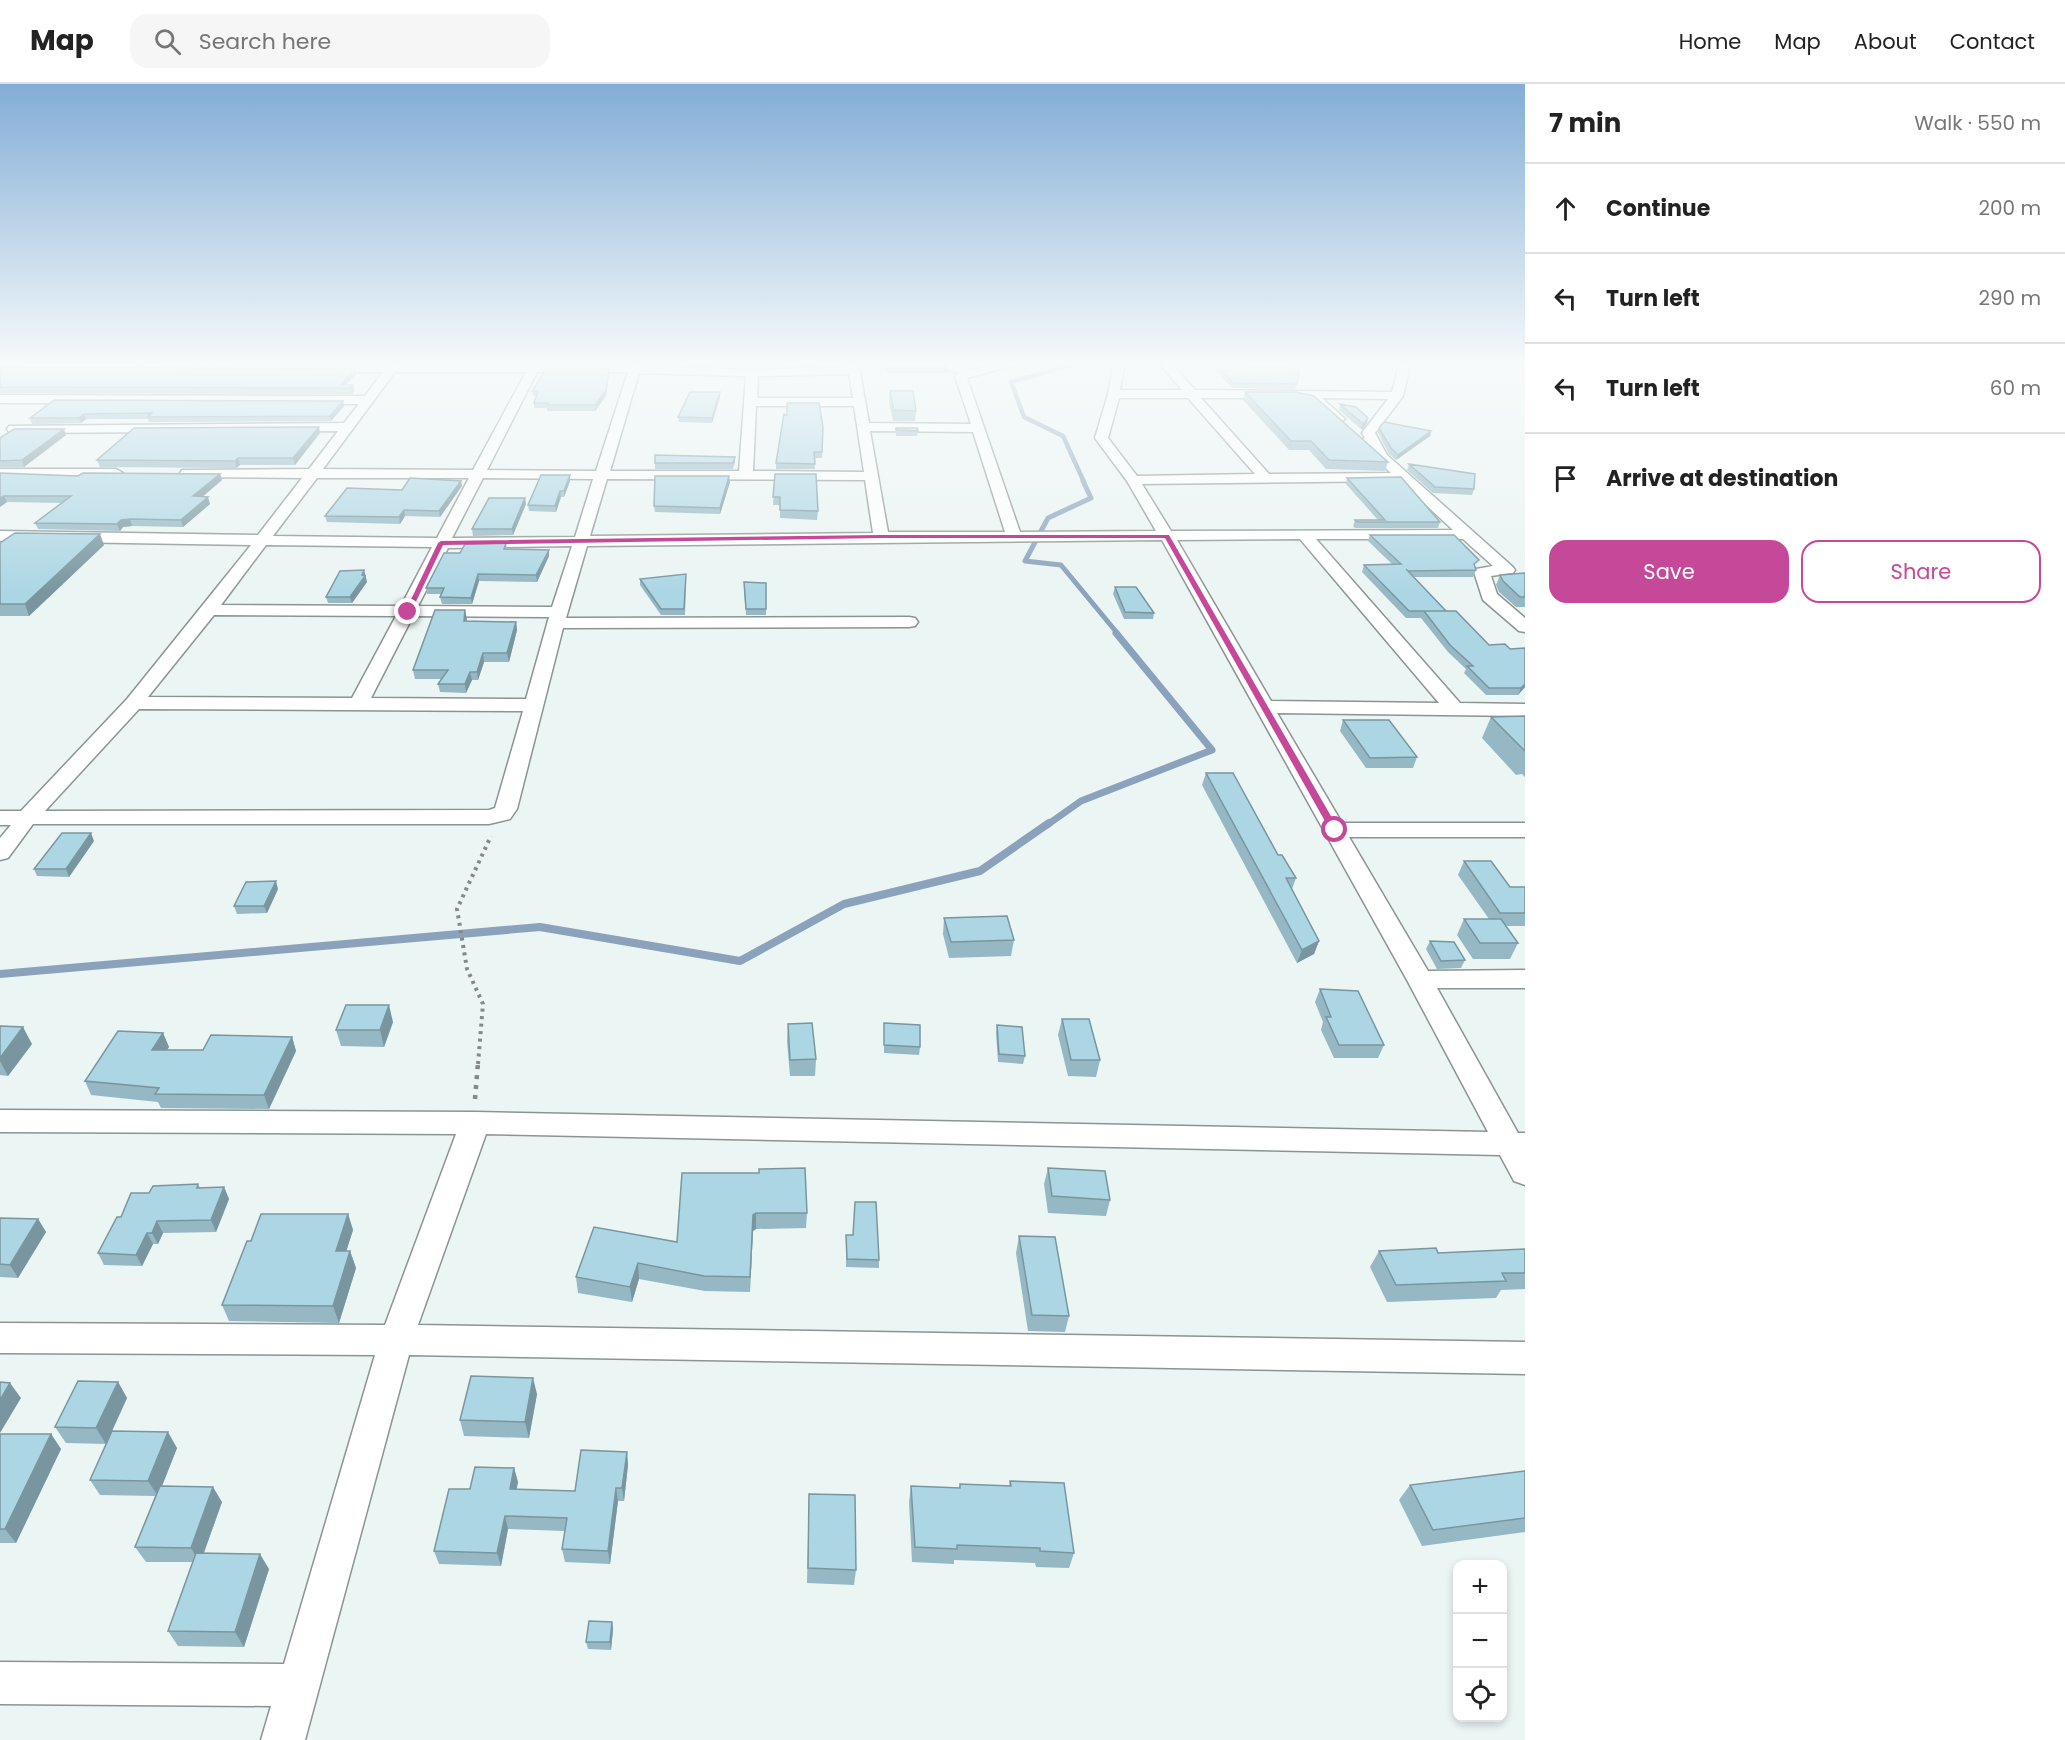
<!DOCTYPE html>
<meta charset="utf-8">
<style>
:root{--surface:#fff;--page:#f6f6f6;--text:#222;--muted:#767676;--line:#e0e0e0;--accent:#c54998}
body{margin:0;font-family:Poppins,sans-serif;background:var(--page);color:var(--text)}
.controls{position:absolute;right:18px;bottom:18px;display:grid;overflow:hidden;border-radius:12px;box-shadow:0 3px 9px #0003}
.controls button{width:54px;height:54px;display:grid;place-items:center;padding:0;border:0;border-bottom:2px solid var(--line);background:var(--surface);color:var(--text);font:30px sans-serif}
.stop{position:absolute;width:18px;height:18px;margin:-14px;border:4px solid #c54998;border-radius:50%;background:#fff}
.stop.end{background:#c54998;border-color:#fff;box-shadow:0 2px 6px #0008}
.list{margin:0;padding:0;list-style:none}
h2{display:flex;justify-content:space-between;align-items:center;height:78px;margin:0;padding:0 24px;font-size:26px}
h2 small{font-size:20px;font-weight:400;color:var(--muted)}
.list li{display:grid;grid-template-columns:39px 1fr auto;gap:18px;align-items:center;box-sizing:border-box;height:90px;padding:0 24px;border-top:2px solid var(--line)}
.list b{display:block;font-size:22px;white-space:nowrap}
.list em{font-size:20px;font-style:normal;color:var(--muted)}
.actions{display:flex;gap:12px;padding:18px 24px}
.actions a{flex:1;padding:14px 0;border:2px solid var(--accent);border-radius:18px;text-align:center;font-size:21px;color:var(--accent)}
.actions .main{background:var(--accent);color:#fff}
.icon{flex:none;width:33px;height:33px;fill:none;stroke:currentColor;stroke-width:2;stroke-linecap:round;stroke-linejoin:round}
.map{position:relative;flex:none;width:1525px;height:1656px;overflow:hidden}
header{display:flex;align-items:center;gap:36px;box-sizing:border-box;height:84px;padding:0 30px;background:var(--surface);border-bottom:2px solid var(--line)}
header strong{font-size:28px}
nav{display:flex;gap:33px;margin-inline-start:auto;font-size:21px}
.search{width:420px;height:54px;background:var(--page);display:flex;align-items:center;gap:15px;box-sizing:border-box;padding:0 21px;border-radius:18px;color:var(--muted);font-size:22px}
main{display:flex}
aside{flex:1;background:var(--surface)}
.map>svg:first-child{display:block}
</style>
<header>
<strong>Map</strong>
<div class="search"><svg class="icon" aria-label="search" viewBox="0 0 24 24"><circle cx="10" cy="10" r="6"/><path d="M15 15l6 6"/></svg>Search here</div>
<nav><a>Home</a><a>Map</a><a>About</a><a>Contact</a></nav>
</header>
<main>
<div class="map">
<svg width="1525" height="1656" viewBox="0 0 1525 1656">
<rect width="100%" height="100%" fill="#ebf5f3"/>
<g fill="none" stroke-linecap="round" stroke-linejoin="round">
<path stroke="#8aa2bc" stroke-width="4.5" d="M1084,398L1063,352L1024,333L1011,298L1085,277"/>
<path stroke="#8aa2bc" stroke-width="5" d="M1083,397L1091,414L1048,434L1025,477L1061,481L1118,550"/>
<path stroke="#8aa2bc" stroke-width="7" d="M1047,741L1081,717L1212,666L1116,549"/>
<path stroke="#8aa2bc" stroke-width="8" d="M0,890L540,843L740,877L844,820L980,787L1049,739"/>
<defs>
<path id="street" d="M200,277H213L201,286H193V282Z
M393,277H403L400,282H630L632,277H642L641,282L752,286L848,283V277H858L869,339L971,340L955,292L959,289L925,279L924,277H940L972,286L1007,277H1023L1022,279L967,294L1020,448L1156,447L1127,397L1095,354L1108,310L1114,277H1136L1124,281L1120,306H1182L1157,277H1169L1195,306L1392,308L1400,277H1411L1403,312L1375,349L1387,371L1513,483L1515,486L1513,489L1491,492L1497,510L1525,534V548L1519,547L1483,516L1474,488L1476,485L1493,482L1463,455H1316L1460,619L1525,620V632L1277,629L1342,739H1525V753H1349L1428,887L1525,886V904H1437L1518,1049H1525V1101L1514,1097L1500,1071L486,1050L418,1241L1525,1258V1290L409,1271L305,1656H261L271,1622L0,1620V1578L284,1580L375,1271L0,1269V1239L385,1241L456,1050L0,1048V1026L475,1028L1488,1048L1407,896L1162,456L587,462L566,534L909,533L915,534L918,538L915,542L909,543L563,544L517,725L510,735L489,740H33L8,774L0,776V754L11,741H0V727H21L127,615L251,461L0,457V447L258,451L302,394L187,393L182,392L180,389L182,386L309,385L338,347L13,349L9,348L7,345L9,342L344,339L359,320L0,319V311L365,312L383,288H308L302,285L308,282H389ZM395,288H526L473,386L323,385ZM537,288H628L596,387L487,386ZM639,289L746,292L739,387H610ZM849,290L853,314H757L758,292ZM1119,314H1188L1255,390L1137,392L1108,354ZM1201,314H1308L1335,338L1339,339L1345,335L1322,314L1388,315L1362,349L1365,354L1357,358L1391,389L1269,390ZM756,322H854L864,388L753,387ZM870,347L973,348L1005,448H888ZM317,394H469L437,454L273,452ZM483,394L593,395L575,453L452,454ZM607,395L865,396L873,449L590,452ZM1400,397L1453,446L1171,447L1142,400ZM1300,455L1439,619L1271,617L1177,456ZM266,461L432,463L401,522L221,521ZM572,462L552,523L418,522L448,464ZM214,531L396,532L352,614L148,613ZM413,532L549,533L526,615L371,614ZM139,625L523,627L495,724L489,726L45,727Z
M0,280L135,281L141,284L135,287L0,286Z
M0,385H116L123,389L116,393H0Z"/>
</defs>
<use href="#street" stroke="#8c9493" stroke-width="3"/>
<path stroke="#828988" stroke-width="4" stroke-dasharray="3 4.5" stroke-linecap="butt" d="M478,980L483,920L467,885L457,825L491,752"/>
<path stroke="#828988" stroke-width="4.5" stroke-dasharray="4 6" stroke-linecap="butt" d="M475,1015L478,979"/>
<use href="#street" fill="#fff" fill-rule="evenodd"/>
</g>
<path fill="#95b8c4" d="M29,277H368L366,279L29,278Z
M552,277H611V280L552,279Z
M675,277H732L730,282L728,283L675,281Z
M795,277H835L834,281L799,282L798,278Z
M878,277H928L948,282V288L943,289H886L882,279Z
M947,277H990L975,281L971,277V282H968Z
M1213,277H1246L1249,283L1297,300L1295,305L1232,304L1212,282Z
M0,283L355,285L356,290L346,301H353L354,306L352,310L0,309Z
M609,285V290L606,312L595,327H547V324H534V319L536,312H533L532,307Z
M890,307L916,327L915,337H893L889,318Z
M1245,308L1388,378L1385,387L1326,385L1309,366H1289L1243,316Z
M720,313L712,339L679,338L678,333Z
M54,316L343,317L344,322L331,337L149,338L148,335H86L81,339L32,340L30,334Z
M1340,320L1367,339L1362,346L1339,326Z
M823,343L822,374H814L815,385H776V379Z
M896,344L918,347L917,352H896Z
M1379,344L1431,347L1430,352L1396,376L1389,370L1378,349Z
M320,349L295,381H240L236,384L100,383L97,376Z
M66,351L24,383H0V354Z
M655,371L735,373V379L733,385H655Z
M1409,380L1474,405L1472,411L1433,409L1407,386Z
M0,389L3,390L222,396L202,413L210,420L183,443L132,442L123,443L120,447L38,445L35,439L62,419L7,418L0,423Z
M775,390L818,427L817,436L780,434V421H773Z
M1347,394L1440,438L1438,444H1355L1353,442L1355,436H1378L1346,400Z
M570,397L564,413H561L556,428L529,427L528,421Z
M730,398L720,430L655,428L654,422Z
M462,402L440,433L405,432L400,440L327,438L325,432L402,406Z
M526,420L513,451L473,452L472,445Z
M1370,451L1477,483L1475,484L1476,486L1473,493H1414L1446,527L1489,561L1510,565L1525,564V603L1518,611H1486L1464,589L1466,585L1448,568L1421,534H1406L1362,488L1364,481L1392,480L1368,457Z
M0,459L104,461L29,532H0Z
M506,459L507,465L549,472L537,498L479,497L472,520H442L440,513L441,510H427L426,504L460,469Z
M364,486L367,498L352,519H328L326,513Z
M1525,489V523H1516L1499,508L1496,501L1500,491Z
M640,495L686,497L685,531H661L640,501Z
M766,499V531H746L744,504Z
M1115,503L1154,529L1153,535H1124L1113,510Z
M465,526L466,537L516,538L517,546L509,578H484L478,596H472L466,609L440,608L438,600L441,595H415L413,586Z
M1525,632V693L1522,690L1516,691L1482,654L1491,633Z
M1343,636L1417,673L1413,684H1366L1340,647Z
M1206,689L1296,794L1292,805L1319,857L1314,870L1297,879L1202,701Z
M94,757L69,793L37,792L34,785Z
M1464,777L1510,803H1525V842H1506L1518,859L1510,875H1473L1457,851L1464,835H1489L1458,791Z
M278,805L267,829L237,830L234,822Z
M944,834L1014,856L1011,872L949,874L943,850Z
M1430,857L1465,876L1461,884L1437,885L1426,865Z
M1320,905L1384,961L1378,974H1334L1321,946L1323,938L1315,918Z
M1062,935L1100,976L1096,993L1068,992L1058,951Z
M393,938L384,963L341,962L336,946Z
M884,939L920,963L919,971L884,969Z
M788,940L816,975L815,992H790L787,957Z
M997,941L1025,972L1023,980L998,978L996,949Z
M0,942L32,960L8,992L0,991Z
M163,949L169,963L167,966H203L292,953L296,967L269,1025L161,1024L158,1018L91,1011L85,997Z
M1048,1084L1110,1116L1106,1132L1048,1129L1044,1100Z
M682,1089L807,1129L806,1144L756,1145L753,1147L750,1208L705,1207L639,1195L632,1218L578,1209L576,1193L677,1158Z
M198,1100L200,1104L224,1103L229,1115L216,1148L163,1149L158,1160H153L142,1182L104,1181L98,1169L121,1133L149,1109Z
M348,1130L353,1146L346,1167H350L356,1184L339,1239L229,1237L222,1221L251,1157Z
M0,1134L38,1135L46,1148L18,1194L0,1193Z
M846,1151H853L879,1176V1184L846,1183Z
M1019,1152L1069,1232L1065,1248L1028,1247L1016,1169Z
M1525,1165V1205L1501,1206L1496,1214L1387,1218L1370,1183L1379,1167L1438,1169Z
M118,1298L127,1314L112,1347L177,1364L162,1402L222,1418L204,1469L269,1485L244,1563L178,1562L168,1547L193,1478H146L135,1463L155,1412L100,1411L90,1396L106,1360L66,1359L55,1343Z
M537,1310L529,1354L464,1352L460,1336Z
M0,1350H51L61,1365L16,1459H0Z
M627,1368L628,1381L624,1417H618L610,1480L565,1478L562,1465L565,1447L508,1445L501,1482L439,1480L434,1467L470,1405L514,1384L518,1398L516,1405L575,1407Z
M1525,1387V1448L1422,1462L1399,1416L1410,1401Z
M1010,1397L1074,1469L1069,1484L1036,1483L1035,1479L954,1476V1480L912,1478L909,1418L911,1402L959,1404L960,1400L1009,1402Z
M809,1410L856,1486L854,1501L807,1499Z
M612,1538L613,1545L611,1566L588,1565L586,1558Z"/>
<path fill="#7996a0" d="M728,277H732L730,282L728,283Z
M968,277H971V282H968Z
M976,277H990L975,281Z
M948,282V288L943,289V284Z
M355,285L356,290L343,304L340,301Z
M609,285V290L606,312L595,327V321Z
M353,301L354,306L352,310L351,304Z
M720,308V313L712,339V334Z
M343,317L344,322L331,337L330,332Z
M84,330L86,335L81,339L79,334Z
M1368,334L1367,339L1362,346L1363,340Z
M319,343L320,349L295,381L293,374Z
M64,345L66,351L24,383L22,376Z
M1431,347L1430,352L1396,376L1398,371Z
M238,374L240,381L236,384L235,377Z
M220,390L222,396L195,419L193,412Z
M570,391V397L564,413V407Z
M729,392L730,398L720,430V424Z
M461,397L462,402L440,433L439,427Z
M560,407L561,413L556,428L555,422Z
M4,412L7,418L0,423V414Z
M208,413L210,420L183,443L181,436Z
M525,414L526,420L513,451L512,445Z
M404,426L405,432L400,440L399,433Z
M130,435L132,442L123,443L120,447L117,440L121,436Z
M100,450L104,461L29,532L25,520Z
M549,466V472L537,498L536,491Z
M364,486L367,498L352,519L350,513Z
M478,490L479,497L472,520L471,514Z
M465,526L467,535L465,546L464,537Z
M516,538L517,546L509,578L507,569Z
M483,569L484,578L478,596L477,588Z
M470,588L472,596L466,609L465,600Z
M1525,600V603L1518,611L1521,604Z
M91,749L94,757L69,793L66,785Z
M276,797L278,805L267,829L264,822Z
M1319,857L1314,870L1297,879L1302,866Z
M389,921L393,938L384,963L380,946Z
M23,943L32,960L8,992L0,977V974Z
M163,949L169,963L158,980L152,966Z
M292,953L296,967L269,1025L264,1011Z
M224,1103L229,1115L216,1148L211,1136Z
M756,1129V1145L753,1147L750,1208L753,1131Z
M348,1130L353,1146L341,1184L336,1167Z
M38,1135L46,1148L18,1194L10,1181Z
M157,1137L163,1149L158,1160L152,1149Z
M147,1149L153,1160L142,1182L136,1171Z
M350,1167L356,1184L339,1239L333,1222Z
M638,1179L639,1195L632,1218L630,1203Z
M533,1294L537,1310L529,1354L525,1338Z
M118,1298L127,1314L106,1360L96,1344Z
M10,1299L21,1314L0,1349V1316Z
M168,1348L177,1364L158,1412L148,1397Z
M51,1350L61,1365L16,1459L5,1445Z
M627,1368L628,1381L624,1417L622,1404Z
M514,1384L518,1398L514,1419L510,1405Z
M213,1403L222,1418L200,1479L191,1464Z
M616,1404L618,1417L610,1480L608,1467Z
M505,1432L508,1445L501,1482L497,1469Z
M260,1470L269,1485L244,1563L235,1548Z
M612,1538L613,1545L611,1566L610,1558Z"/>
<path fill="#add6e4" stroke="#7996a0" stroke-width="1.5" d="M884,277H928L948,282L943,284H886Z
M1213,277H1246L1249,283H1287L1290,285L1299,286L1297,300L1233,299Z
M0,283L355,285L340,301H353L351,304L0,303Z
M546,285H609L606,306L595,321H547L548,319H534L538,307H532Z
M890,307H913L916,327L894,326Z
M690,308H720L712,334L678,333Z
M1245,308H1296L1314,312L1388,378L1329,376L1311,357H1291Z
M54,316L343,317L330,332L148,333L152,329L84,330L79,334H30Z
M787,319H819L823,343L822,368H814L815,380L776,379L784,330L787,331Z
M1340,320L1356,323L1368,334L1363,340Z
M1384,338L1431,347L1398,371L1391,364L1379,344Z
M319,343L293,374H238L235,377L97,376L134,344Z
M896,344H917L918,347L896,346Z
M14,345H64L22,376L0,377V354Z
M655,371L735,373L733,379H655Z
M1409,380L1475,390L1474,405L1435,403Z
M0,389L78,392L83,389L220,390L193,412L208,413L181,436L130,435L121,436L117,440L35,439L71,412H4L0,414Z
M775,390H816L818,427L780,426V413H773Z
M541,391H570L564,407H560L555,422L528,421Z
M655,392H729L720,424L654,422Z
M1401,393L1440,438H1357L1355,436H1385L1347,394Z
M410,394L461,397L439,427L404,426L399,433L325,432L347,404L402,406Z
M489,414H525L512,445H472Z
M15,449L100,450L25,520H0V459Z
M1370,451H1454L1479,476L1474,480L1476,486L1408,487L1406,485L1446,527H1409L1364,481L1401,480Z
M506,459L504,465L549,466L536,491L478,490L471,514L440,513L444,504H426L444,469H460L465,460Z
M364,486L362,491L365,492L350,513H326L340,487Z
M1525,489V513H1520L1503,497L1500,491Z
M686,490L684,525H661L640,495Z
M744,498L766,499V525H746Z
M1115,503H1136L1154,529L1125,528Z
M435,526H465L464,537L516,538L507,569H483L477,588H470L465,600H438L448,586H413Z
M1424,527H1456L1489,561L1505,560L1510,565L1525,564V600L1521,604H1489L1467,582H1473L1450,561Z
M1525,632V667L1491,633Z
M1343,636H1389L1417,673L1370,674Z
M1206,689H1233L1278,771H1282L1296,794H1286L1319,857L1302,866Z
M62,749H91L66,785H34Z
M1464,777H1491L1510,803H1525V829H1500Z
M276,797L264,822H234L246,798Z
M1007,832L1014,856L951,858L944,834Z
M1464,835H1501L1518,859H1480Z
M1430,857L1454,858L1465,876L1441,877Z
M1320,905L1358,907L1384,961H1339L1326,933H1331Z
M346,921H389L380,946H336Z
M1062,935H1089L1100,976H1071Z
M812,939L816,975L790,976L788,940Z
M884,939L920,941V963L884,961Z
M997,941L1022,943L1025,972L999,970Z
M0,942L23,943L0,974Z
M118,947L163,949L152,966H203L211,951L292,953L264,1011L155,1010L159,1004L85,997Z
M805,1084L807,1129H756L753,1131L750,1193L704,1192L638,1179L630,1203L576,1193L594,1143L677,1158L682,1089H759V1085Z
M1048,1084L1105,1087L1110,1116L1052,1112Z
M198,1100L197,1104L224,1103L211,1136L157,1137L152,1149H147L136,1171L98,1169L117,1133H121L131,1109H149L153,1102Z
M855,1118H876L879,1176L847,1175L846,1151H853Z
M261,1130H348L336,1167H350L333,1222L222,1221L247,1157H251Z
M0,1134L38,1135L10,1181L0,1180Z
M1019,1152L1055,1153L1069,1232L1032,1231Z
M1436,1164L1438,1169L1525,1165V1189H1502L1506,1197L1396,1201L1379,1167Z
M471,1292L533,1294L525,1338L460,1336Z
M78,1297L118,1298L96,1344L55,1343Z
M0,1298L10,1299L0,1316Z
M112,1347L168,1348L148,1397L90,1396Z
M0,1350H51L5,1445H0Z
M581,1366L627,1368L622,1404H616L608,1467L562,1465L567,1434L505,1432L497,1469L434,1467L449,1405H470L475,1383L514,1384L510,1405L575,1407Z
M1525,1387V1434L1433,1446L1410,1401Z
M1010,1397L1064,1399L1074,1469L1040,1467V1464L957,1461V1465L915,1463L911,1402L960,1404V1400L1011,1402Z
M160,1402L213,1403L191,1464L135,1463Z
M809,1410L855,1411L856,1486L808,1484Z
M196,1469L260,1470L235,1548L168,1547Z
M589,1537L612,1538L610,1558H586Z"/>
<linearGradient id="sky" x2="0" y2="1"><stop stop-color="#82add6"/><stop offset="0.55" stop-color="#f6fafa"/><stop offset="1" stop-color="#f6fafa" stop-opacity="0"/></linearGradient>
<rect width="1525" height="508" fill="url(#sky)"/>
<path fill="#c54998" d="M881,451H1169L1339,746L1335,749L1330,746L1165,454H881L443,461L411,528L408,531L405,528L438,459L441,457Z"/>
</svg>
<div class="controls">
<button>+</button>
<button>−</button>
<button><svg class="icon" aria-label="locate" viewBox="0 0 24 24"><circle cx="12" cy="12" r="6"/><path d="M12 2v4M12 18v4M2 12h4M18 12h4"/></svg></button>
</div>
<div class="stop" style="left:1335px;top:746px"></div>
<div class="stop end" style="left:408px;top:528px"></div>
</div>
<aside>
<h2>7 min<small>Walk · 550 m</small></h2>
<ul class="list">
<li><svg class="icon" aria-label="ahead" viewBox="0 0 24 24"><path d="M12 20V5M6 11l6-6 6 6"/></svg><div><b>Continue</b></div><em>200 m</em></li>
<li><svg class="icon" aria-label="left" viewBox="0 0 24 24"><path d="M17 20v-9H6M10 6l-5 5 5 5"/></svg><div><b>Turn left</b></div><em>290 m</em></li>
<li><svg class="icon" aria-label="left" viewBox="0 0 24 24"><path d="M17 20v-9H6M10 6l-5 5 5 5"/></svg><div><b>Turn left</b></div><em>60 m</em></li>
<li><svg class="icon" aria-label="arrive" viewBox="0 0 24 24"><path d="M6 21V4h12l-3 4 3 4H6"/></svg><div><b>Arrive at destination</b></div></li>
</ul>
<div class="actions"><a class="main">Save</a><a>Share</a></div>
</aside>
</main>
